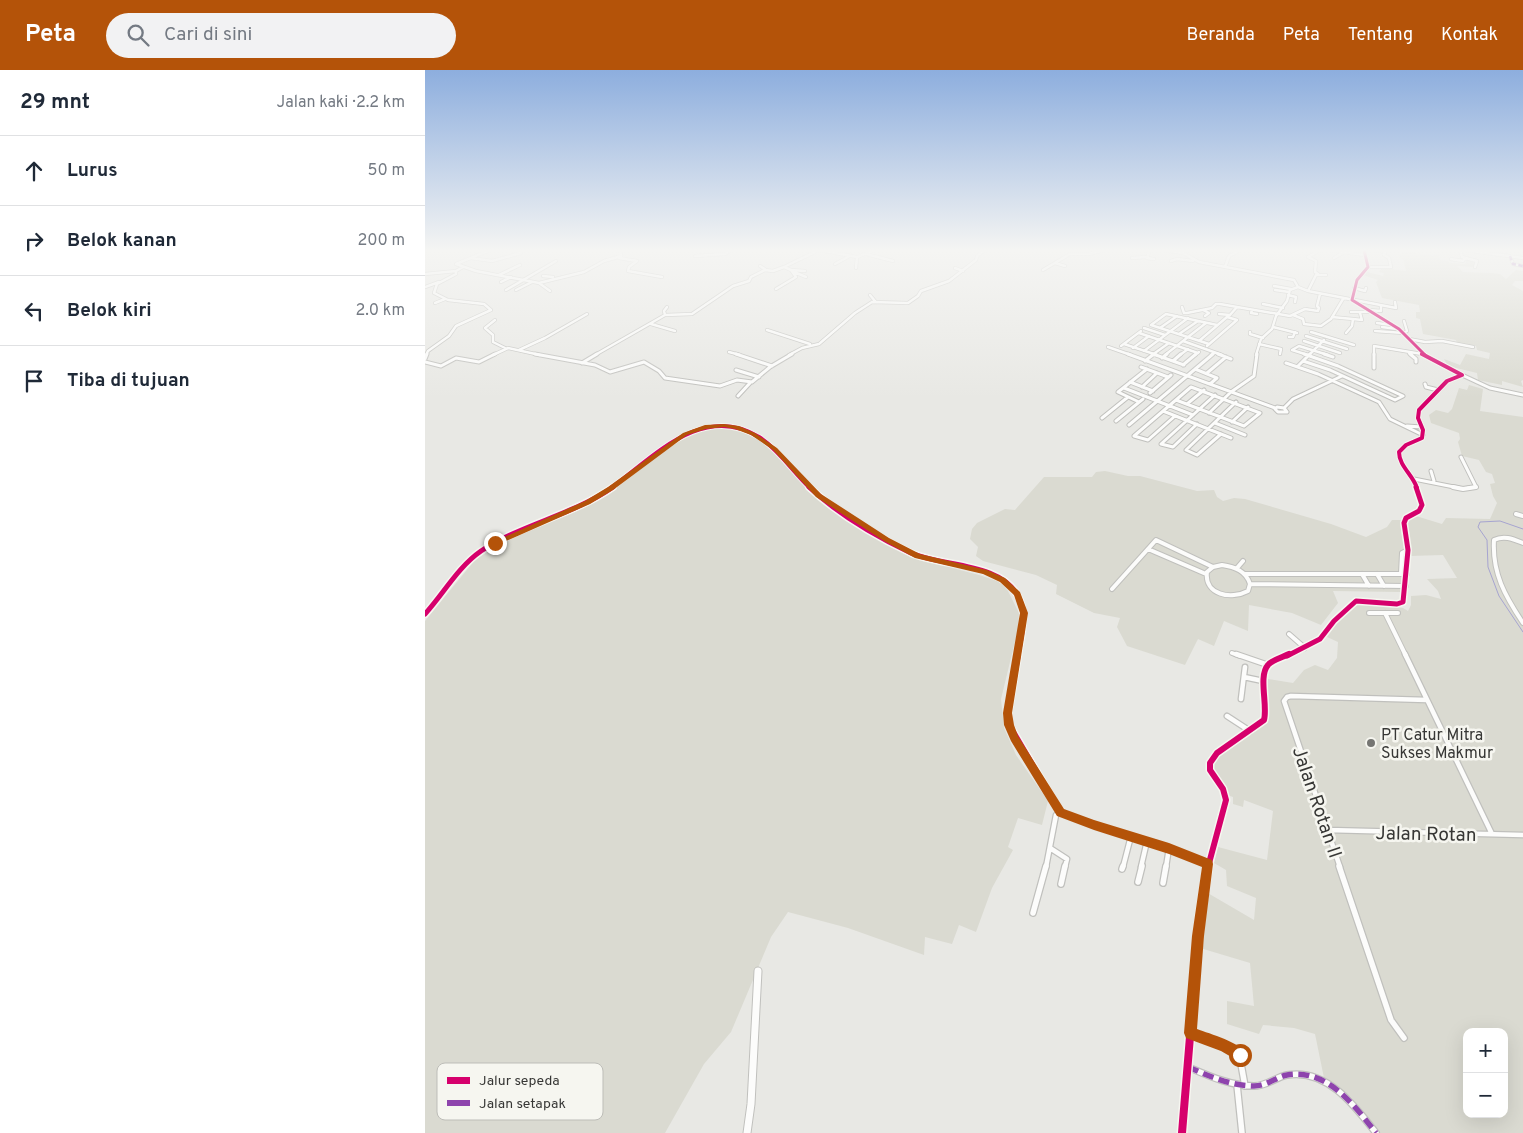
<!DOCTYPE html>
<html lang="id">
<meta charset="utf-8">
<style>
:root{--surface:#fff;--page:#f2f2f3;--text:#1f2937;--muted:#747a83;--line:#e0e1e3;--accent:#b45309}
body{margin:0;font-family:Overpass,sans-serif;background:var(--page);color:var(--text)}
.controls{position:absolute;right:15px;bottom:15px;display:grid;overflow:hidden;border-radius:10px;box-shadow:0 5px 20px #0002}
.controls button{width:45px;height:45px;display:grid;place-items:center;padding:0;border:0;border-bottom:1px solid var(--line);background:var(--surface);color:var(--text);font:25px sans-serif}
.stop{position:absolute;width:15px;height:15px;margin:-11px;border:4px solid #b45309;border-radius:50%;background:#fff}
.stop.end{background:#b45309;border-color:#fff;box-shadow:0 1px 5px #0008}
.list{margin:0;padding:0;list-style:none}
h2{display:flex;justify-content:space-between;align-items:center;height:65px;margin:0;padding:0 20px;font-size:21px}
h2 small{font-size:16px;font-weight:400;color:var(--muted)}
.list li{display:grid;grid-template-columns:32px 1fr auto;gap:15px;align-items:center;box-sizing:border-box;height:70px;padding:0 20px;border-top:1px solid var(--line)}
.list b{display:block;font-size:19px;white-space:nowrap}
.list em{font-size:16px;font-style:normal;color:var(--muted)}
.icon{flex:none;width:28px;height:28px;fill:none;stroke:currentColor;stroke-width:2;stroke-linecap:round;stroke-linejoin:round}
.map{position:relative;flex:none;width:1098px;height:1063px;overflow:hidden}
header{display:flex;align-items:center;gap:30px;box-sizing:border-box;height:70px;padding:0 25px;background:var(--accent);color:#fff}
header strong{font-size:24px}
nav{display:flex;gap:28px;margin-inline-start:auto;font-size:18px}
.search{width:350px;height:45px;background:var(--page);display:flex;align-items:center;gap:12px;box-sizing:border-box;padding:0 18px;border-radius:28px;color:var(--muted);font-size:19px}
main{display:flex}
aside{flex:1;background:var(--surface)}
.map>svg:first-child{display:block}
</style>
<header>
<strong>Peta</strong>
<div class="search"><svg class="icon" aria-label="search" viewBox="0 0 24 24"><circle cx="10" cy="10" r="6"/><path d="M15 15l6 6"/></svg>Cari di sini</div>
<nav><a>Beranda</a><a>Peta</a><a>Tentang</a><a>Kontak</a></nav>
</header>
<main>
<aside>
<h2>29 mnt<small>Jalan kaki · 2.2 km</small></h2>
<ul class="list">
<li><svg class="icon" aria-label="ahead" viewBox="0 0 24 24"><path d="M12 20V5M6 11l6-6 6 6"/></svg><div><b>Lurus</b></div><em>50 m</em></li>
<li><svg class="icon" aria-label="right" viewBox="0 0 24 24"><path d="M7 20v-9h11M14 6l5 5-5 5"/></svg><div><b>Belok kanan</b></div><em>200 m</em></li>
<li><svg class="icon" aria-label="left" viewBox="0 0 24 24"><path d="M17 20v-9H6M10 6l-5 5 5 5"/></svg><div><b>Belok kiri</b></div><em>2.0 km</em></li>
<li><svg class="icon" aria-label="arrive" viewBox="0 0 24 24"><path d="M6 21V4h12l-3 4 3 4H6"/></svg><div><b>Tiba di tujuan</b></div></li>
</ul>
</aside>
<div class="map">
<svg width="1098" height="1063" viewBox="0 0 1098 1063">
<rect width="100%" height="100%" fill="#e8e8e4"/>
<path fill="#dadad1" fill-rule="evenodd" d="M978,181L1008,186L1011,184L1014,185L1015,190L1023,191L1025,193L1040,194L1042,189L1050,191L1048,197L1032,196L1038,202L1066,203L1075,204L1081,209L1091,200L1098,201V211H1090L1087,215L1098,221V310L1096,311L1098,317L1077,311V315L1053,310L1052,303L1023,296L1019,289L1035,295L1041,284L1064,289L1065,283L1052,280L1051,276L1032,273L1031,270L998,264L995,249L991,248V242H995L994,235L957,228L951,212L953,210L938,205L942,202L958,206L959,203L954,202L957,198L981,201L978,189L974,188Z
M1044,315L1058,319L1055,341L1098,347V1063H955L926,1027L899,1008L890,964L869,958L838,955L834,964L802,954V931L829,936L825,893L775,878L781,822L829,850L831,828L802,816L801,800L789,793L793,777L842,790L848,741L819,730L818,737L808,734V727L802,725L799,715L788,700L789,690L839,655L842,643L843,609L868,613L879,600L890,595L903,600L912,588L913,572L902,567L913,551L932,534L937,532L978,538L983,541L986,535V526L1001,525L1016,529L1013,521L1002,509L1032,508L1018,485L984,486L985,474L981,456L983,448L991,446L1017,454L1021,448L1065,449L1072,433L1068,426L1065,414L1070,413L1067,404L1061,402L1054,390L1037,386L1033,372L1035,369L1034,363L1006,353L1004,345L1011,340L1023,343L1027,339L1034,318L1042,320ZM1042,962H1079V1044H1042Z
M294,358H305L317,362L340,373L386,423L468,478L497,490L554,505L575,512L583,521L594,543L593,559L576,629L579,658L591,685L623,731L617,755L593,748L583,777L588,780L567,818L551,862L534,855L527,874L500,867L499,885L423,858L363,842L346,867L306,962L279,994L240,1063H0V551L50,490L71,476L158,437L185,422L256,368L269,362Z
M680,401L703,406H715L772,421L789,420L792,427L798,431L809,428L820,429L906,454L941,467L962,457L967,450H977L976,460L979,478L976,522L908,521L913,533L896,555L867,543L824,535L823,561L799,551L789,576L773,569L760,595L702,576L692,557L695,548L669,543L631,524L632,515L611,505L558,491L551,486L553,477L545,469L547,459L552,453L580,439L590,440L619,407H667L671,402Z"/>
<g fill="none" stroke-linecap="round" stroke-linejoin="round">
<path stroke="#a6a4d0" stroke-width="1" d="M1098,459L1075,451L1055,452L1053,457L1062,470L1063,497L1074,526L1098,562"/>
<defs>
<path id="minor-far4" d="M65,180L31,194L51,201L114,213L159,202L179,191L196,186L195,180
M725,180L722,188L729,189
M738,180L758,183L774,192L869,210L873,217L883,221L971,238L970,232
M904,180L939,185
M939,180L943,197L932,210L927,230L974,259L1000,285
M1035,180L1037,187L1052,191L1050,197
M1040,180L1098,188
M441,184L468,191
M270,186L300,184L305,180
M1085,186L1088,194L1098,196
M46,188L67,191L96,183
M194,188L212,191L204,197L203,201L237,207
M707,188L721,187
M909,188L919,182
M1026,189L1038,191L1040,188
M746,191L752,189L768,191
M630,193L640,196
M410,194L423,187
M335,196L341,200
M800,197L804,186L816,180
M943,197H966L964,188L959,185L960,182L951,180
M431,198L432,187
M530,198L538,201
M366,200L380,201
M618,200L645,184H664L679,180
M369,202L381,207
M0,204L31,201
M893,204L890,202L891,191L883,187L895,180
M74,205L95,195
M118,206L128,207
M76,212L86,207
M114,213L125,221
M849,216L866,219
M0,217L14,212
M929,218L940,221L941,218
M351,219L371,207L366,200L359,197
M81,220L131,191
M91,220L107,212
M850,220L864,222
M883,221L891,205H901
M445,225L450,231
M863,225L871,227L870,232
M10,233L20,229
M838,234L858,238
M757,237L759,243H762L787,238L791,234H795L865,246L880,239L893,241L894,238L892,236L895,224
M778,240L784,243L780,246
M827,240L826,243L832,244
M944,240L956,241V236
M926,242H944
M794,244L805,245L812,237
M240,245L239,241L242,237
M868,245L878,249L879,254L896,256L906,249L918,229
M907,247L928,249
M70,250L60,258L68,265V272L80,278
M979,251L982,261L979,263
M952,253L966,255
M226,254L250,261
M726,255L741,244L792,255
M726,255L784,274
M848,257L872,263
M957,257L972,259
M719,258L740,265
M735,258L752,246
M342,260L385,274
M950,261L979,263
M825,262V264L838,268
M886,262L929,275
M714,263L773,283
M921,263L927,256L928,249L937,250L935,243
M754,264L773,251
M881,266L922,279
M864,267H868L870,262
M984,269L1000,272L1017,271L1048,277
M758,271L797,285
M774,271L802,247L812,250L782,276
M879,271L915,283
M699,274L732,285
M834,274L856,279L855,284
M696,276L716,261
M683,277L706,285
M708,278L724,266
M94,280L120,268L162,244
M719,281L763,248
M304,282L315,285
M984,283L987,285
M1,285L3,281L24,266L31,256L66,240L59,234L23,230L9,223L12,214L31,204V201L38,197
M68,285L83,278L115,285
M170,285L240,245L267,244L308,216L324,211L326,207L340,200L348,201L359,197L394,180L432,187L450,180
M364,285L377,278L394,274L430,243L447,232L483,233L493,226L496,221L524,211L551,190L552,186L560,180
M727,285L744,273
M740,285L781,253
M755,285L763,279
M770,285L774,282
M786,285L789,283
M831,285L836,269L847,259L851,246L862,231L865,220L873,217
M883,285L867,280L874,276L903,285
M884,285L899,270
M949,285V276L997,284"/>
<path id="minor-far3" d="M110,284L170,295L185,302L219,292L234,301L240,308L295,316L312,310L327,312L345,297L367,284
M311,284L347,296
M703,284L850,338
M728,284L759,295
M793,284L806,289
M899,284L908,287
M949,284V298
M985,284L991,289V292
M737,288L742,284
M0,289L2,284
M720,291L729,284
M748,291L756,284
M878,291L905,300L970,330L978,326L913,296L879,284
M0,292L16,296L31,288L54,292L70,284
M157,293L172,284
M861,293L893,304L954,332L965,349L998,365
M758,295L771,284
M873,296L885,284
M716,297L743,307
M770,299L792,308L785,314
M311,300L334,307
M782,303L801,287
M1037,305L1065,318L1098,325
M705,312L728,321
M1000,314L1001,317L1013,320
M717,317L732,303
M699,318L768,345
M725,323L746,305
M313,326L325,313
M714,332L693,322L722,299
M762,334L779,320
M852,337L859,338L862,342H853L850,339Z
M859,338L868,329L917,306
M738,341L806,368
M784,343L806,322L829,306L832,284
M750,346L723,370L709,366L766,317L835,343L819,356L751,330
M677,348L703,327
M691,351L718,329
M807,352L823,337
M790,353L820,365
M772,354L748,377L736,374L790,325
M704,355L788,284
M982,356L997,357
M796,364L772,385L761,380L811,332
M1036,387L1051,417L1043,418
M1006,401L1009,411
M989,409L1034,418
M186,418C228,388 277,332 334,367C354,380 368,402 385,418
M992,418C988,405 974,396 974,382L981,375L997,368L998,360L993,348L994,340L1022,311L1037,305L997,284"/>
<path id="minor-far2" d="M384,417C413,444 450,466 486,483C518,497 575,492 593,526C603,544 596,566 593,586
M1028,417L1038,419L1051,417
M1091,444L1098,446
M1098,473C1088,469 1079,465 1069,470C1067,503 1080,526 1098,553
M723,479L781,504
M797,495C810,497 821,501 825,514L823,521C806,530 779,525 782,502L788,497Z
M812,498L818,491
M820,504H982
M937,504L944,516
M952,504L959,516
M976,504L977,483L983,480
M825,514L981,516
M687,519L731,470L788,497
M944,543H973
M960,543L981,586
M0,544C19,523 33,497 56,481C97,454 148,445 188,417
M864,564L880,578
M807,583L815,586
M862,586L895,569L909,551L931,531L972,534L978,532L983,480L979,453L981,448L994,441L997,435L991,417"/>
<path id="minor-far1" d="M593,584L583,643L584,655L635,742
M811,584L843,595
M980,584L1067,764
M819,607L838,611
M816,629L820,597
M802,646L825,661
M903,760L1098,765
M625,778L642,789L640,797
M621,797L631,745L635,742C684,761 734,774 783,794
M698,797L706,766
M716,797L722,771
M741,797L744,778
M783,797L801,730L798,719L785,700V693L792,683L839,650C843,636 833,606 843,595C847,590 858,587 864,584
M915,797L859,631L862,627L866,626L1002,630"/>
<path id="minor" d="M914,796L966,950L979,968
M697,799L698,796
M713,812L717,796
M738,813L741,796
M636,814L640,796
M608,843L621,796
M766,963L814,983L820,1016
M763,997C784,1006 806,1016 829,1016C842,1016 851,1007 862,1005C902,998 930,1036 951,1063
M812,1015L817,1063
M757,1063L775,846L783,796"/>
<path id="tertiary" d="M322,1063L326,1034L333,901"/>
</defs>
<use href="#minor-far4" stroke="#c0c0bd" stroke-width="4"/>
<use href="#minor-far3" stroke="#c0c0bd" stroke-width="5"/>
<use href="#minor-far2" stroke="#c0c0bd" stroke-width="6"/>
<use href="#minor-far1" stroke="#c0c0bd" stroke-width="7"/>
<use href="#minor" stroke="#c0c0bd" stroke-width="8"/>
<use href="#tertiary" stroke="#c0c0bd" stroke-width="9"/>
<use href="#minor-far4" stroke="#fcfcfb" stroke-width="2.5"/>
<use href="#minor-far3" stroke="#fcfcfb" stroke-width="3"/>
<use href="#minor-far2" stroke="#fcfcfb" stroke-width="4"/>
<use href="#minor-far1" stroke="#fcfcfb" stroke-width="4.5"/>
<use href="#minor" stroke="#fcfcfb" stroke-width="5.5"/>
<use href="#tertiary" stroke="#fcfcfb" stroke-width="7"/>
<path stroke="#8e44ad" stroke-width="2.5" stroke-dasharray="4.5 2.5" stroke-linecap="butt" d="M1085,186L1088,194L1098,196"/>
<path stroke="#8e44ad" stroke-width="5.5" stroke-dasharray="11 5.5" stroke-linecap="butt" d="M763,997C784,1006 806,1016 829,1016C842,1016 851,1007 862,1005C902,998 930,1036 951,1063"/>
<defs>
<path id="cycleway-far4" d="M939,180L943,197L932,210L927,230L974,259L1000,285"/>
<path id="cycleway-far3" d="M186,418C228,388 277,332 334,367C354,380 368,402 385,418
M992,418C988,405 974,396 974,382L981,375L997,368L998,360L993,348L994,340L1022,311L1037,305L997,284"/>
<path id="cycleway-far2" d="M384,417C413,444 450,466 486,483C518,497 575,492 593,526C603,544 596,566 593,586
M0,544C19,523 33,497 56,481C97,454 148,445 188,417
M862,586L895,569L909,551L931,531L972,534L978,532L983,480L979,453L981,448L994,441L997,435L991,417"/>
<path id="cycleway-far1" d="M593,584L583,643L584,655L635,742
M783,797L801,730L798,719L785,700V693L792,683L839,650C843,636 833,606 843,595C847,590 858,587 864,584"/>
<path id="cycleway" d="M757,1063L775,846L783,796"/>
</defs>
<use href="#cycleway-far4" stroke="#f6f6f0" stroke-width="5"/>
<use href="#cycleway-far3" stroke="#f6f6f0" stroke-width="6"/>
<use href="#cycleway-far2" stroke="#f6f6f0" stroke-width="8"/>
<use href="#cycleway-far1" stroke="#f6f6f0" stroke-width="9"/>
<use href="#cycleway" stroke="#f6f6f0" stroke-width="11"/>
<use href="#cycleway-far4" stroke="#d6006c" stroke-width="3"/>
<use href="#cycleway-far3" stroke="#d6006c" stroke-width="4"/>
<use href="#cycleway-far2" stroke="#d6006c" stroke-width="5"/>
<use href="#cycleway-far1" stroke="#d6006c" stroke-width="6"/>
<use href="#cycleway" stroke="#d6006c" stroke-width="8"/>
</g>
<linearGradient id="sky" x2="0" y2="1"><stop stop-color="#8daede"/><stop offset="0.55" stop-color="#f5f5f3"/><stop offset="1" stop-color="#f5f5f3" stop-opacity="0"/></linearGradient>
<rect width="1098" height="328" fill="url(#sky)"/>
<path fill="#b45309" d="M299,354L314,356L330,363L352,378L396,424L464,468L495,484L562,500L580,508L595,522L603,543L587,643L589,655L593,666L639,739L669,750L744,773L787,790L788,794L779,866L772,959C785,964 816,972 822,985L820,990L815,992L796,981L761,968L759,963L767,866L777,797L744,784L669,760L632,746L586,671L579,655L578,643L595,543L589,525L575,512L558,504L490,488L459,471L391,427L348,380L326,365L310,359L299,357L281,359L262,365L188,420L165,434L72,475L66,473L160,431L183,417L258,363L280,355Z"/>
<circle fill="#757572" stroke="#f6f6f0" stroke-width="2" cx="946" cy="673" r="5"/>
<g text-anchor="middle" stroke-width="5" stroke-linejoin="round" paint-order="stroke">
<g font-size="16" fill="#373735" stroke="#f6f6f0" text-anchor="start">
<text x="956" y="670">PT Catur Mitra<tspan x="956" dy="18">Sukses Makmur</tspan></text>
</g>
<g font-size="19" fill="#373735" stroke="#f6f6f0">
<text transform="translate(893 732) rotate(71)" y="7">Jalan Rotan II</text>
<text transform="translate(1001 763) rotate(1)" y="7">Jalan Rotan</text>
</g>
</g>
<rect x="12" y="993" width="166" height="57" rx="8" fill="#f6f6f0" stroke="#bdbdb8" stroke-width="1"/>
<rect x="22" y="1007" width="23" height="7" fill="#d6006c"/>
<rect x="22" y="1030" width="23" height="6" fill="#8e44ad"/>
<g font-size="14" fill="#373735">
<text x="54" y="1015">Jalur sepeda</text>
<text x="54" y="1038">Jalan setapak</text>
</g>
</svg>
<div class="controls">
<button>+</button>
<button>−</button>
</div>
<div class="stop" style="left:815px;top:985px"></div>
<div class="stop end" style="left:70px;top:473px"></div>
</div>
</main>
